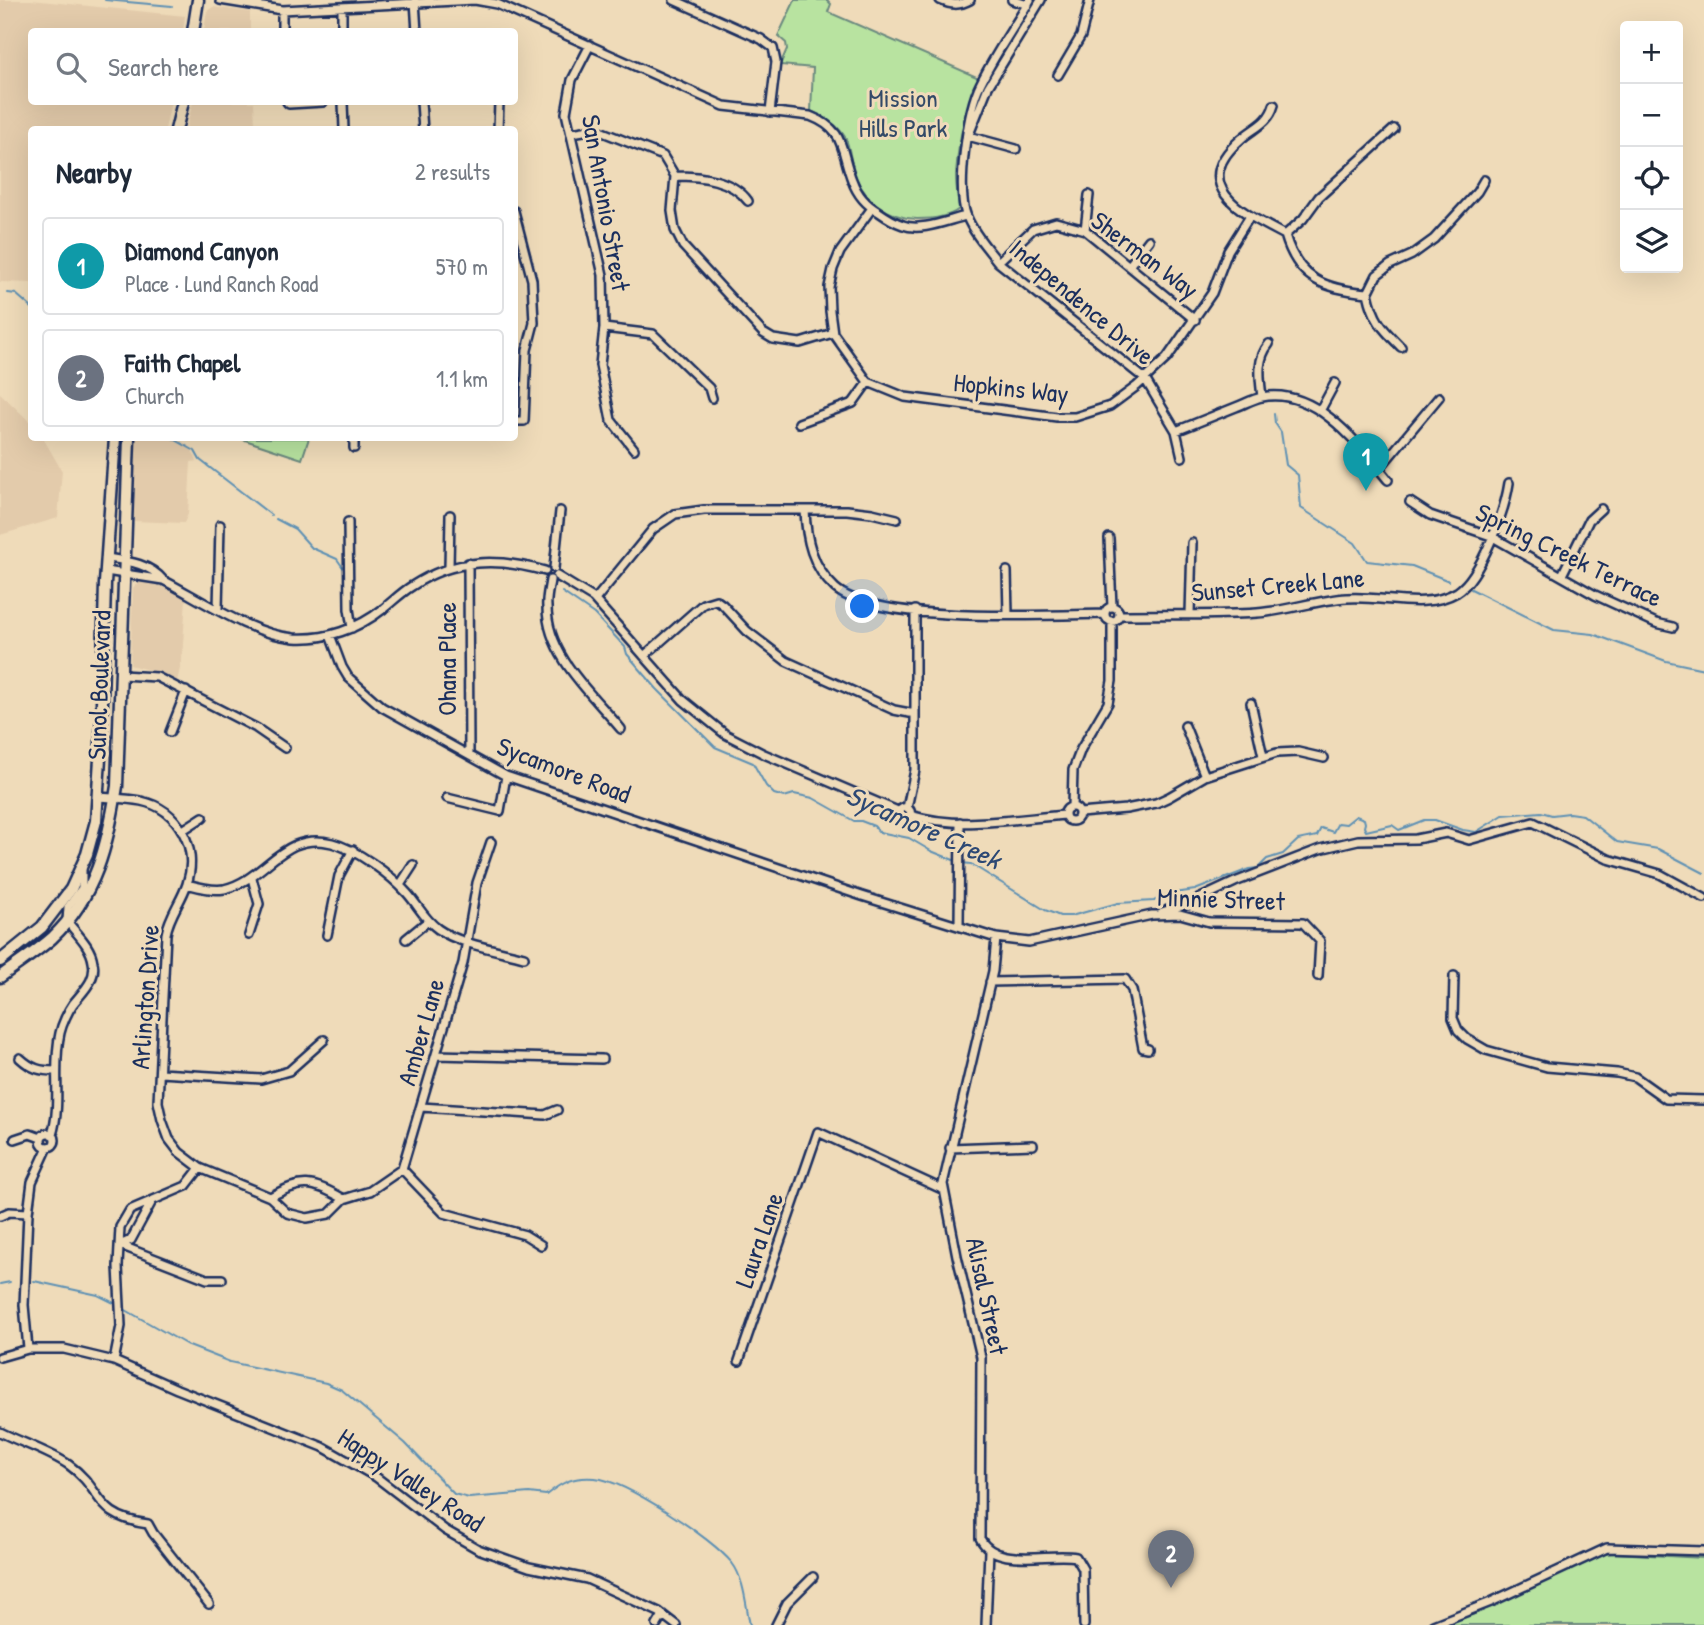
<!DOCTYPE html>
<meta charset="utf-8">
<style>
:root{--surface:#fff;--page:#f2f2f3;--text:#1f2937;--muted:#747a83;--line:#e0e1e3;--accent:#d93025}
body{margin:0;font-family:"Patrick Hand",sans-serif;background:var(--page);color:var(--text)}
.controls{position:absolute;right:21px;top:21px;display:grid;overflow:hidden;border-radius:7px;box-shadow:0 7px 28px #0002}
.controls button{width:63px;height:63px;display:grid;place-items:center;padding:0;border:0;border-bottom:2px solid var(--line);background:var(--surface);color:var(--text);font:35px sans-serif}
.you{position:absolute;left:863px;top:607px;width:24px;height:24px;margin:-18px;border:5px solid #fff;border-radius:50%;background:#1a73e8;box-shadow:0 0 0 10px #1a73e833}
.badge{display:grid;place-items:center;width:46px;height:46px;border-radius:50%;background:var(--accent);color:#fff;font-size:23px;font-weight:700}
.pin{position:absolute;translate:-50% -58px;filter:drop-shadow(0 2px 4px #0008)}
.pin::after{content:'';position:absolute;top:37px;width:24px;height:21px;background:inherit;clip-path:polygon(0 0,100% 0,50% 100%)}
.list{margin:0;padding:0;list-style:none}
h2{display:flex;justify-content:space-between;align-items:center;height:91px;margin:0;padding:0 28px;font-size:30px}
h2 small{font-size:23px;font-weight:400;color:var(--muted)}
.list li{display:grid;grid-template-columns:46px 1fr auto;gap:21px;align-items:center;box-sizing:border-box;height:98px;margin:0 14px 14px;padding:0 14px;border:2px solid var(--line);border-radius:7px}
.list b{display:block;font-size:26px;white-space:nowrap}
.list p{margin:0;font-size:23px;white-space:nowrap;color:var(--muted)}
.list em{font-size:23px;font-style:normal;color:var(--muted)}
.icon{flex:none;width:38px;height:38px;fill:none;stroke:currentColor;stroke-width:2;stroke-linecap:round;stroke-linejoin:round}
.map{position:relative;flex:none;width:1704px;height:1625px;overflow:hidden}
.search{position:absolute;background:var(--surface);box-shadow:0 7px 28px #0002;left:28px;top:28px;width:490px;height:77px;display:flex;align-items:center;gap:18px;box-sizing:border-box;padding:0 24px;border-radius:7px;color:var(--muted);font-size:26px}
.panel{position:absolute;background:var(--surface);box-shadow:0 7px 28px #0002;left:28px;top:126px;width:490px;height:315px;border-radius:7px}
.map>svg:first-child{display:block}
</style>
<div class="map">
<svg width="1704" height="1625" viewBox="0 0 1704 1625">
<rect width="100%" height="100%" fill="#efdbb9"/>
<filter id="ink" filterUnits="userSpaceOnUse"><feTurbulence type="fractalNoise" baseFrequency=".0143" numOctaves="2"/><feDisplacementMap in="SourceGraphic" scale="14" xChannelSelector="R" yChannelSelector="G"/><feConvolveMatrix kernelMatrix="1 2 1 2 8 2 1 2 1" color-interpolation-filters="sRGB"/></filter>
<g filter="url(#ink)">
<path fill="#e3cbab" d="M0,0H31L185,16L183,31L32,32V102H171L165,129L32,130L31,283L0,282Z
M213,7L250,12V31H204L207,11Z
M193,102H254L255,125L268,129H186Z
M0,393L31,423L32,438H43L62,471L58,518L0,535Z
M136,438H177L190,447L195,456L197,461L191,462L188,514L184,523L133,521Z
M139,581L158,585L186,598L182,659L177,682L160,673L130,665L133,588Z"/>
<path fill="#b8e3a0" stroke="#6a897f" stroke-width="2" d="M795,0H827L831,4L828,12L979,78C966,107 958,143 956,175C956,186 958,198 959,209C948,218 931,219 917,219C888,218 861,198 853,169C850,159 850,147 845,137C837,124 824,117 811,111L813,68L780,65L787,49L786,43L778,36Z
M239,438H309L302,459Z
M1613,1553L1704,1558V1625H1442L1456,1619L1472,1615L1599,1555Z"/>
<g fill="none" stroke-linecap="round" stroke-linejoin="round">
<path stroke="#5f91b4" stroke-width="2" d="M105,0L172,6
M8,293L16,294L32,308
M1274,414L1275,423L1281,432L1286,465L1298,475L1301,508L1355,543L1367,561L1412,566L1449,581
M172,438L195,451L200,460L271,515
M276,519L295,529L312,548L337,559L344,569
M1471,589L1554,630L1593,634L1666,661L1704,669
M562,592L594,614L625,647L627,654L657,689L715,747L753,763L766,786L774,794L784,797L794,794L813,798L854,821H861L874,826L879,832L909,838L931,851L956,861
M962,863L971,864L1045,910L1060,916H1071L1118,903L1154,901L1168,894L1195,890L1249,869L1258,868L1267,859L1283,854L1298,840L1317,836L1321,828L1333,832L1338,823L1346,824L1356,816L1364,819L1365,823L1364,827L1366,831L1392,825L1399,830L1424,820H1435L1463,830L1476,832L1503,815L1541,812L1552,815L1569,813L1583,815L1617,842L1658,849L1704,873
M34,1281L98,1295L116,1304
M0,1284L10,1282
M124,1309L189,1346L230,1362L326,1383L342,1390L405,1443L454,1494L469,1498L529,1493L546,1495C562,1482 574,1476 595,1478C626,1481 712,1538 732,1563C744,1578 746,1606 750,1625"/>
<defs>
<path id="street" d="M220,0L282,10L475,0L497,4L724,106L810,116C846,130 840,149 852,180C857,194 866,205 879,212C886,217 894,222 903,225C921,232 948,220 966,216
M674,0L761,39L773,48L776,62L770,112
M940,0C951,5 959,6 970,0
M1012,0L1028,5
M1030,0C1013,29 992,58 978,89C967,116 956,191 967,217C974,234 987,248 998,262L1145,379L1176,431L1182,457
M415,1L417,32
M342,7V32
M282,10V32
M590,45L572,80L566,113L603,275L604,328L600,365L611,420L634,449
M1058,75L1081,36L1090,0
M287,102L289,104L323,102
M343,102L344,130
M421,102L423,130
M1274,105C1269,123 1255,127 1241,139C1186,187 1245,214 1285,235C1298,280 1325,289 1368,293C1374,321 1382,328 1401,347
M498,130L499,102
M970,132L988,87L1041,0
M572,133L595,129L663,156L675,176L672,211L675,230L683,246L763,333L773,339L800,343L833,333
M968,136L1016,149
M675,176C701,176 732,179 748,201
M872,208L840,252L833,269L829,287L830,311L833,333L868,382L905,397L1057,417H1075L1110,406L1137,386L1167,358L1212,293L1228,251L1250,216
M514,211L532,280L534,323L527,350L524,421H514
M1085,230L1089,195
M1285,235L1303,219L1319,197L1394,129
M998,262L1033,229L1056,222L1085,230L1195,320
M1129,266L1149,240
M1368,293L1377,275L1390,265L1412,255L1434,239L1477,192L1484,180
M604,328L653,334L709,388L712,398
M1262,397C1260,379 1256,360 1269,344
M1320,411L1335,383
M799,423L853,403L868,382
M1176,431C1196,423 1216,415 1236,407C1244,404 1253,399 1262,397C1316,387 1358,444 1388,480
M354,438V448
M1379,469L1439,397
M1410,502L1430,515L1491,536L1595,595L1656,623L1673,627
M805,510C806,539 812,567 835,588C875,624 1048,615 1105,614
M348,522L349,609L352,628
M1109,538L1112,607
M107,558C127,561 149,563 163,580C202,600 250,634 294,638C326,640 358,629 383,609C393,601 402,592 412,586C454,558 499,558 545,571
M468,563L469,755
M449,568L450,515
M554,568L560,511
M106,571L163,580
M1007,571L1008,615
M1562,575L1589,520L1601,509
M557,576L593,598L683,700L725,734L764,754L900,812
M550,580C549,588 546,598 547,607C547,656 592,694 621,729
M595,600L653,529L675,514L704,510H847L872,513L897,519
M1105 614a7 7 0 1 1 14 0a7 7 0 1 1-14 0Z
M218,609L220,525
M1190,614L1192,543
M1119,615C1165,614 1212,616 1257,613C1287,611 1317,600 1347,598C1382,595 1425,611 1457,592C1481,577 1505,510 1509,483
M330,635L342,667L348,677L382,707L506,776L862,896L996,938L1029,942L1152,915L1180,914L1209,922L1303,923L1320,941L1318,976
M644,656L703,604L716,600L723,605L747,631L786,661L894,710L915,714
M121,675L157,677L256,728L285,748
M1251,703L1263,756
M1185,726L1205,776
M170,732L186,691
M98,797C112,798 127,798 141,801C179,809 199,848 187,884C181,902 169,916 166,934L158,1102L162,1120L169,1139L179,1152L200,1168L270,1197L287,1213L307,1218L329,1214L344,1199L370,1191L402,1169L463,963L477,883L491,842
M447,798L500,811L506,776
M1065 814a7 7 0 1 1 14 0a7 7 0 1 1-14 0Z
M1072,807L1073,770L1081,749L1108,703L1112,681V621
M899.5 813a5.5 5.5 0 1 1 11 0a5.5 5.5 0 1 1-11 0Z
M907,808L915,770V610
M1080,813L1126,809L1156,803L1169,797L1205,776L1277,753L1298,752L1324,758
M910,815C960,830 1014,819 1065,815
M183,830L203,817
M187,884C198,887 212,891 224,889C266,880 282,830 332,843C356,849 391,875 407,893C418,905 424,919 438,929C459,944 498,950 524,957
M400,885L413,865
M1162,912L1190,903L1235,882L1320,849L1358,840L1416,839L1446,833L1469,840L1533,822L1608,859L1660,874L1704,898
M959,925L960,822
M249,935L259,904L252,878
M327,935L339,876L353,850
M996,938L993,971L943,1184L957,1256L981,1357L980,1538C995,1569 1048,1552 1076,1557L1083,1569L1084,1625
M406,939L428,921
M1454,976L1453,1018L1458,1030L1467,1039L1486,1050L1547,1067L1617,1073L1635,1077L1666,1099L1704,1100
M990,982L1125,979L1132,990L1143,1048L1148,1049
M436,1055L602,1059
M20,1058C32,1069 40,1071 56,1071
M160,1073L261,1079L289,1071L324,1040
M421,1107L545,1115L557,1110
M41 1140a7 7 0 1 1 14 0a7 7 0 1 1-14 0Z
M52,1135C62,1102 52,1067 60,1033C62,1024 68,1011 73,1004C83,991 97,980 93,962C91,946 76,933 67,921L68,907L82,888V868
M15,1139L30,1134L41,1138
M950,1148L1033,1145
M402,1169L444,1213L525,1235L541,1245
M270,1197C303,1179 311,1181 344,1199
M0,1216L9,1212L28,1213
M120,1245L207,1279H222
M120,1245L131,1240L151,1203
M28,1349L24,1305L28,1213L32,1182L48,1147
M0,1357L28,1349H64L114,1361L177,1389L323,1447L376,1477L445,1530L478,1549L529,1567L587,1579L659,1612L676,1625
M114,1361L121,1326L118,1266L120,1227L130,1210L186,1186L200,1168
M739,1361L818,1132L944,1190
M0,1432C22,1443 49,1451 69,1465C105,1491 92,1516 148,1524L153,1533L209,1604
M657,1625L663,1615
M776,1625L787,1603L813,1577
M986,1625L989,1550
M1433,1625L1491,1602L1607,1548L1704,1551"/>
<path id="secondary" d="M193,32L198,0
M176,130L183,102
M0,961L42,927L71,889L87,854L96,821L101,743L105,583L115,438
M0,977C17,964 36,952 52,938C96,896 108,844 117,786L129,438"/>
</defs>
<use href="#street" stroke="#1b2f5e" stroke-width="12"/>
<use href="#secondary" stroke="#1b2f5e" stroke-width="15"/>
<use href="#street" stroke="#efdbb9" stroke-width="7"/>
<use href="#secondary" stroke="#efdbb9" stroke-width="10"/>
</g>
</g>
<g text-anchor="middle" stroke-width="6" stroke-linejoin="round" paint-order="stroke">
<g font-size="26" fill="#334a68" stroke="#efdbb9">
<text x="903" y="107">Mission<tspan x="903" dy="30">Hills Park</tspan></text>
</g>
<g font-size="26" fill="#1b2f5e" stroke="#efdbb9">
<text transform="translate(606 203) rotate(80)" y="9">San Antonio Street</text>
<text transform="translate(1145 255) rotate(37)" y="9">Sherman Way</text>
<text transform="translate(1082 302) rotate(40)" y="9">Independence Drive</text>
<text transform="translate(1011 388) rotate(6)" y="9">Hopkins Way</text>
<text transform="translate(1569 555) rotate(26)" y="9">Spring Creek Terrace</text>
<text transform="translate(1278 585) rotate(-5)" y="9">Sunset Creek Lane</text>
<text transform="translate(447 659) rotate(-90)" y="9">Ohana Place</text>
<text transform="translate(99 685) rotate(-88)" y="9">Sunol Boulevard</text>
<text transform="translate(564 770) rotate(21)" y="9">Sycamore Road</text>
<text transform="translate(1221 899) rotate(2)" y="9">Minnie Street</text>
<text transform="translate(145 997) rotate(-86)" y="9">Arlington Drive</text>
<text transform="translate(421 1032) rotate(-74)" y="9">Amber Lane</text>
<text transform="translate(759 1240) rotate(-71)" y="9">Laura Lane</text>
<text transform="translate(987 1296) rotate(78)" y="9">Alisal Street</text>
<text transform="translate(411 1480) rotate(33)" y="9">Happy Valley Road</text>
</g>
<g font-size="28" font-style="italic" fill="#2c4874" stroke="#efdbb9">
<text transform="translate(924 827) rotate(24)" y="10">Sycamore Creek</text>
</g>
</g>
</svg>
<div class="controls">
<button>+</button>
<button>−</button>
<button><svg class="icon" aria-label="locate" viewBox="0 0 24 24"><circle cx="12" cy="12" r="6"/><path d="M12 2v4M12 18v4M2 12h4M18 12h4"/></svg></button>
<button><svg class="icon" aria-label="layers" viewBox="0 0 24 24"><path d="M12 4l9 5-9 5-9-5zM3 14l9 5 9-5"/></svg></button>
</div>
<div class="you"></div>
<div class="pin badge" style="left:1366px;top:491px;background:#0f9aa8">1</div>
<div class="pin badge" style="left:1171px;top:1588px;background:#6b7280">2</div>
<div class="search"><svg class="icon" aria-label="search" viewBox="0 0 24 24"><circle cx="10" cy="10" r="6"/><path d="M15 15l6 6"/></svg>Search here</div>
<section class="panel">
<h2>Nearby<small>2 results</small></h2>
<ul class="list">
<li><span class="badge" style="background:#0f9aa8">1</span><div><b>Diamond Canyon</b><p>Place · Lund Ranch Road</p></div><em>570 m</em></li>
<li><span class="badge" style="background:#6b7280">2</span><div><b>Faith Chapel</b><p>Church</p></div><em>1.1 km</em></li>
</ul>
</section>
</div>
